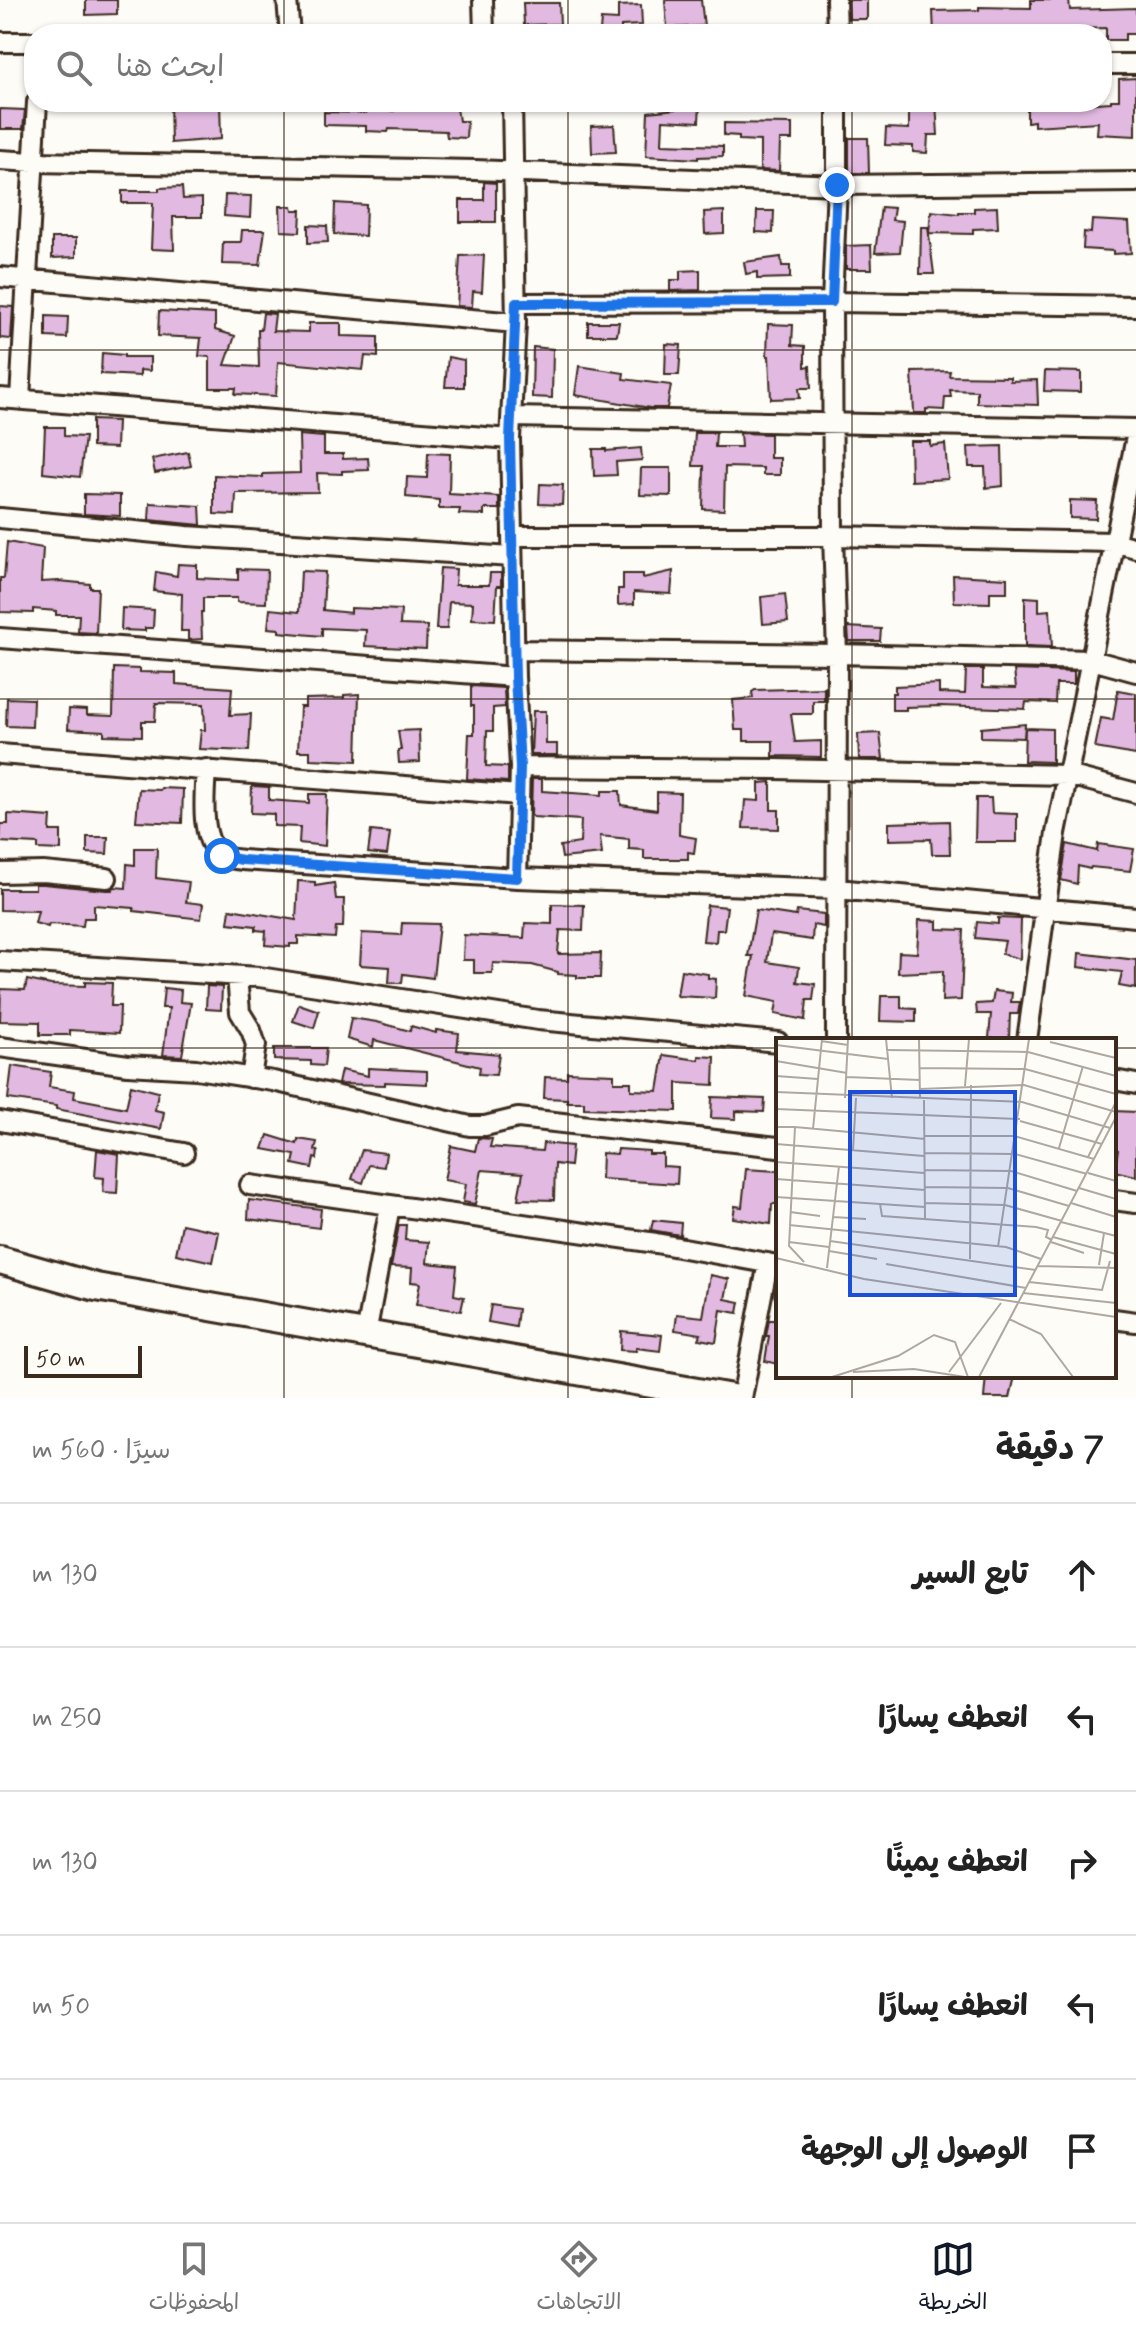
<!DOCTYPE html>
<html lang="ar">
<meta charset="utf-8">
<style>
:root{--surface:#fff;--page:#f2f2f2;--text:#222;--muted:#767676;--line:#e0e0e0;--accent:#111827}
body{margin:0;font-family:Mynerve,"Playpen Sans Arabic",sans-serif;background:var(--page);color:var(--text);direction:rtl}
.scale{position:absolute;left:24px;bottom:20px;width:118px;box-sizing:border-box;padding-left:8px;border:4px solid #3b2a1e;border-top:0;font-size:22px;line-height:28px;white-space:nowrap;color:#3b2a1e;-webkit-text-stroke:6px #fdfcf7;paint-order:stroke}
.stop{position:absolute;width:24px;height:24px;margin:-18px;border:6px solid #1a73e8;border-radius:50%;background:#fff}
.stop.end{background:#1a73e8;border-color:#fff;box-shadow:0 2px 8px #0008}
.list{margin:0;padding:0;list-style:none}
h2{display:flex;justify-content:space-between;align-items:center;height:104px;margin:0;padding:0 32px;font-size:34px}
h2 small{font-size:26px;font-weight:400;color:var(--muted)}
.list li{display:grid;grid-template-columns:52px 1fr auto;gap:24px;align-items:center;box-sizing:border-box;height:144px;padding:0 32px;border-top:2px solid var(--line)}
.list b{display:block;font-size:30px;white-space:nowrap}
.list em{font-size:26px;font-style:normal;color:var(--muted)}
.icon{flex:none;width:44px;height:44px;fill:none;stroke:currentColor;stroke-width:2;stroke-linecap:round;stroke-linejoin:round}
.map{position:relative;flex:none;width:1136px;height:1398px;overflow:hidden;direction:ltr}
.search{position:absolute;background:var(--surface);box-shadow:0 2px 6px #0004;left:24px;right:24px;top:24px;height:88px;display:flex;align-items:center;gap:20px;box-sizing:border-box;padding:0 28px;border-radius:32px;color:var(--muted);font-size:30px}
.sheet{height:824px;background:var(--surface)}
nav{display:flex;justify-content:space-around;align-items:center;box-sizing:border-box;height:112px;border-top:2px solid var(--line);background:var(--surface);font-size:22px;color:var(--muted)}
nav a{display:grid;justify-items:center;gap:4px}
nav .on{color:var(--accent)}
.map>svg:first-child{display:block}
</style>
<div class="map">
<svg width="1136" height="1398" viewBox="0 0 1136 1398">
<rect width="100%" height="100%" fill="#fdfcf7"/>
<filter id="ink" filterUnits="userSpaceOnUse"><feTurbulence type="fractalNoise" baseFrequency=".0125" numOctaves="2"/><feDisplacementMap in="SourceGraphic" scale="16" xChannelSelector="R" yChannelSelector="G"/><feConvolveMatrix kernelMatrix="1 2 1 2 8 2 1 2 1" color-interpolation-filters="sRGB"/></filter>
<g filter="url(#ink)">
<path fill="#e1b9e1" stroke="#3b2a1e" stroke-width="2" d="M86,0H117V14L86,15Z
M665,0H701L704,26L667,28Z
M848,0H867V19H849Z
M1031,0H1069L1070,10L1136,8V34H1125V40H1106V28L1075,29V34H1021V31H975V34H934L933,11L979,10V7L1031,8Z
M523,3H559L560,24L524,25Z
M641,5L642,25L621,26V32L600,31L601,19L618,20V6Z
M1136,78V136L1097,134L1098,122L1034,126V121L1027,122V102H1049V106L1111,102V100H1119V79Z
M170,102H220L221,139L171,143Z
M394,102H456L459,121H467L466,138L447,137L446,131L389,129L388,132L366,131V126L324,125V112L366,113L367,110L394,111Z
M675,102H700L699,122L663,120L662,144L723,146V156L698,157V159L646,156L648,112L675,109Z
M909,102H936L938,135H928L927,153L913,152V146L885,145L886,128L909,129Z
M0,109L25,110L23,129H0Z
M724,123L792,124V140H780L779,171L760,170V141L739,140V136L724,135Z
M614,125L616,152L592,153L591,126Z
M849,138H868L869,173H849Z
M484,182L496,183V222H460V200H484Z
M182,187L183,199L202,198V217H173L174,250L151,249L153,203H122V191H159V188Z
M225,195L251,196L250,218L224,216Z
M335,203L366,205L365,236L334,234Z
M280,206H292L293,210H301L300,232L281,231Z
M881,207L894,208L892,220L903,221L900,252L875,253Z
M997,207L998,228L973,229V234L929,233L931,211L959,214V212H974V208Z
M724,211V233L705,234L704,212Z
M757,211H774L773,233L756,232Z
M1092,220L1129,222L1131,253L1113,254V251L1083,249L1084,232L1091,233Z
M308,225L327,226L328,242L308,243Z
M921,227H928L934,274H920Z
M242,230H265L260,265L222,264L223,242H241Z
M52,238H76V257L52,258Z
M871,245L872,269H846V246Z
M484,255L482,292L473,291L472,307L457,306L460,256Z
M781,257L782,266H790V278L757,279V272L746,274L744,262Z
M700,270V290L670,291V280H680V271Z
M0,306L13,307L11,339L0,338Z
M159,311L215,314V330L235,336L225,365L259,367L258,330H261L263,313L275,314L273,331L309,332V323H341V336L378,337V357L365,356L363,370L278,362L276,396L235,394L236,388H210V357L199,356L201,338L158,336Z
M46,316L68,317L67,338L46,337Z
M588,322H619L617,335H588Z
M768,324L793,325L792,345L805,346V367L810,366L811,388H799L800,398L771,399L769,356H767Z
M666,344L681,345L679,375H665Z
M533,347L553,349L552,398L532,397Z
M102,353L124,355V357H150V371L140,370V376L101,374Z
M448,357L464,360V387H445Z
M579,366L624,373L623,379L671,385L667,408H650L575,395Z
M950,371L949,376L1010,377V381L1037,380L1038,405L977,403V391L950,390L951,397H945L944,410L926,409V413H914L912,372Z
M1045,371L1081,372V392L1044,391Z
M92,420L117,421L116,448L92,447Z
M45,427H64V436L85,437L80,477L43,473Z
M695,433H716L715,447H741L740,433L770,434V458H780V475H763V468L725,467L724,510L703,509L704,466H693Z
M299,435L324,437V454H343V459L368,458L369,470L342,471V474L317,473L318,492L236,493L235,515L214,514V475L263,477V474L300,473Z
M910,441H930V446L945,444L948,479L911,481Z
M1002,446L1003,486L986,488L985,467H969L968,447Z
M641,448L642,460L616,462L617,475L594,476L593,449H606V451Z
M188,452L191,466L155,473L152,459Z
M428,453L450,454L449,494L499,497V509H484V515L459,514L460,509H439V500L406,497L407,477L427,478Z
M641,468H671V496L640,495Z
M540,484L563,485L562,505L539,504Z
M84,494L120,495V516L84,514Z
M1070,500L1097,501L1096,519L1070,518Z
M150,503L200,506L201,525L149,520Z
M7,542L43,548L41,582L59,581L90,584V588H98L96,633L78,632L79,615H56V611L33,609V613L0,612V578H4Z
M178,564L197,565V578L238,580V569L267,570L266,603L237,602V598H203V612H201L202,639L188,640V631H181L182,594L154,591L156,572L177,576Z
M440,568L456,569L455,585H489L490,573H501V586H497L495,620L472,619L473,603L449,602L447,629H436Z
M301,571L325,572L323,610L351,613V608L401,610L400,625L427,626L426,649L365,646L366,630L322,628V636L279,632V629L268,628L270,609L299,612Z
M673,571L671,594L634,592V604L618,605V589H623V574H643V578Z
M953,575L1007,578V592H990V603L954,602Z
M785,594L788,622L763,624L761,597Z
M1025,597L1039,598V611L1050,610L1052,647L1025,646Z
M122,608L154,610L153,628H145V631L121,630Z
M848,627L881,629L880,641H849Z
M114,668L140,669V672L176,673V684L232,688L230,715L251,714L249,751L199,749L201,730H205L204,704L156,703L155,721H142V736L104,735V731L68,729L69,709L87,710V715L113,716Z
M966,669H983V687L1016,688L1014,670L1074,672V684H1056L1055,703L1026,702L1025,709L940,706L906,707V710H892V693H895V686L939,684V693L965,694Z
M471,686L504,688L505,707L493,708V731H487L486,766L508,767V782L467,779L469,734H474V706H471Z
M824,688V701H813V714H791L795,742L821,741V757L773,756V741H744V730H735L733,700L753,698L752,692L755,690Z
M1118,690L1136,693V755L1095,748L1101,718L1113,720Z
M359,694L357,761L310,759V751H298L300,707H305V699L344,698V695Z
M7,698L33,699L32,727L6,726Z
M533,711H546V744H557V755H531Z
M1025,724L1024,738L981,737V728Z
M1025,728L1052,729V762L1024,761Z
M419,730L420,762L399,763L398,750H401L398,731Z
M880,733L883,759H859L858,734Z
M532,779H542V791L602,795V791H620L621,805L657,810V792L680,793L679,835L696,838L694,853L688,852V859H644V850L629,849V839L600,836L602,854L562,858L560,846L580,843L581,820L533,817L531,815Z
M771,782V810H779V829L743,828L745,800L759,801V783Z
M252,786L269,787V800L309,803V794H327L325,846L299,843L300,827L274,826V814L251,813Z
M161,788L183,789L182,823L136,821L139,789L160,790Z
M976,798H991L992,813L1017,814V842H975Z
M8,814L51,817L50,831H61V850L38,849V844L0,842L1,824H8Z
M949,821L950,854H932L931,839L889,840V823Z
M371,831L390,833L387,855L368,853Z
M87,837H108L107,854L87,853Z
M1067,844L1097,851L1098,844L1134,849L1130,871L1091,867L1090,869L1078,866L1077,884L1061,880Z
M135,848H157L156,878L189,882L186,902L203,904L201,919L134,911V908L94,905V918H84L83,926L49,924L48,927L35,923L38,911L0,910V889H35V884H43L106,890H112L114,887L126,888L127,864L135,865Z
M298,881L315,882V886L334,883L336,899H344L343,927H336L335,938L298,936V944H290V947L265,945L266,931L256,930V926L228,923L230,909L296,920Z
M552,904L584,905L583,931L560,930L558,954L601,953L600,978H577V975L558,974V972L532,965L493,963L492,973H474V960H463L464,935L524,938L525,923L552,924Z
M707,905L727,907L724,930H717L716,942L703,941Z
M756,910L796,916L797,911L824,914V927L813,925L812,940L771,934L767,962L799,967L797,982L815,984L813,1000H807L805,1020L775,1014L777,1002L746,996L753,956H748Z
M998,918L1021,919L1020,959L1002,954L1005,941L975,938L977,922L998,924Z
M919,920L937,921V929L964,930L961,1000L942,1001L943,971L898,973L899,952L917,953Z
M402,923L439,924L433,978L403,974L402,983H389L390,967L360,965L362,933L401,935Z
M1079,953L1136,960V989L1119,986L1122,972L1078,967Z
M681,970L708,974V978L716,979L715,998L677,996Z
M27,980L51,985L85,986V982L112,983L111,1006H120L119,1033L70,1030V1035H40V1022L0,1021L1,989L25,990Z
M207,986L222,987L221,1010L206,1009Z
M164,988L181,990L180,1002L191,1003L182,1056L163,1055L169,1008H162Z
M994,991L1012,993L1011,1002H1020L1018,1014H1010L1009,1039L989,1038L991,1014H977L976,1004L992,1003Z
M881,996H901V1008L916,1009V1022L880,1021Z
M299,1004L319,1011L314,1028L293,1021Z
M351,1018L377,1022L410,1031L411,1026L436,1033V1030L459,1033L457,1050L499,1054L496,1075L479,1074L480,1067L374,1040L373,1047L347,1039Z
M274,1048H326L324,1066L311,1065V1061L274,1060Z
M664,1055L699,1060V1056L715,1057L714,1085L677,1083V1111L584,1108V1102H567V1099L544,1098L545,1077L567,1078V1072L614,1074V1082H631V1090L658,1091Z
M12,1066L51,1072L49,1087L75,1091L74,1098L126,1108L131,1085L158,1092L155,1110L164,1112L161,1129L56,1109V1106L8,1099Z
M368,1068L427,1071V1084L385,1082V1085L338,1084L341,1070L368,1076Z
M712,1097L765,1099L764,1112L736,1111V1119L711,1118Z
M1114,1111L1136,1112V1176L1114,1171L1118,1150L1114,1149Z
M268,1135L297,1144L298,1139L317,1142L315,1150L318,1151L317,1159L314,1158L312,1168L293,1164L295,1155L263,1149Z
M478,1138L492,1139L490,1147L542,1151L543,1143L572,1146L570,1166L555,1164L554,1200L518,1199L523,1173L482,1170L475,1204L463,1202L466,1184L444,1180L451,1146L475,1151Z
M618,1149L649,1151V1154H663V1166L678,1167L677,1184L601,1179L602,1153L617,1154Z
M97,1150L119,1154L117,1193L103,1192L104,1178L95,1177Z
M362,1150L386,1153L384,1167L369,1165L363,1183L352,1179Z
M746,1169L778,1171V1204H772L771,1224L733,1218L735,1206L742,1207Z
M249,1200L321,1209L319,1228L248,1219Z
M653,1220L681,1223L680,1235L651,1230Z
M182,1224L219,1232L213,1262L176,1254Z
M399,1225H406L405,1240L429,1242L427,1263L457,1266L454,1295L464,1297L461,1311L416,1305L420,1283L411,1282L412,1268L391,1267Z
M710,1275L729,1279L725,1299L740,1302L738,1313L721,1310L716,1342L699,1339L701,1334L675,1330L677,1314L703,1317Z
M491,1305L518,1309L516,1327L488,1322Z
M769,1320H778V1364L765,1361L769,1336H766Z
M621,1331L662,1335L660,1351L636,1348V1351L620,1350Z
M986,1376H1015L1010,1398H984Z"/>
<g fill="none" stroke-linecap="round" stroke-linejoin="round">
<defs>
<path id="street" d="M287,0L290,34
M483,0L484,34
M836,0L837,34
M0,42H34
M1102,64H1136
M512,102L516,323L510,439L515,677L520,767L517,878
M0,160L33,162L475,170L837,185L1136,182
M0,277L516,323
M516,303L832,302L1136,306
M0,398L510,439
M20,399L37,102
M512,417L1136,429
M0,518L187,536L512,557
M512,536H833L1113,542L1136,548
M0,638L515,677
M515,650L837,654L1092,660L1136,672
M0,754L519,795
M520,767L775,769L1068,775L1136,793
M206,769C205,791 198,844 223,856C228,859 237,859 242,860L517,878L837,889L1136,917
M0,873L43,872L107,878
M0,961L259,977L538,1020L778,1042
M237,976L240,1012L251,1030L256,1045L251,1078
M836,1040L837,654L833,536L832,302L837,185V102
M1027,1040L1056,833L1136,437
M0,1047L128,1065L196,1069L273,1081L470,1126H485L518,1118L778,1147
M1114,1080L1136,1084
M0,1121L184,1153
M250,1185L656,1243L778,1265
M1114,1200L1136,1203
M1114,1319L1136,1322
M366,1334L390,1206
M742,1398L768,1263"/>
<path id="secondary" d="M0,1260L96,1287L732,1398"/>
</defs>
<use href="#street" stroke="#3b2a1e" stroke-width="24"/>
<use href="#secondary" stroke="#3b2a1e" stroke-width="32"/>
<use href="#street" stroke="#fdfcf7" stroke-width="18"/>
<use href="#secondary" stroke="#fdfcf7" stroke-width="26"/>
</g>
</g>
<g fill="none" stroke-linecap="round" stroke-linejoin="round" filter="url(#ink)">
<path stroke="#1a73e8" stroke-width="10" d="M222,856L242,860L517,878L520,767L515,677L510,439L516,303L832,302L837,185"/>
</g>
<path fill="none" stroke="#3b2a1e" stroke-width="2" stroke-opacity="0.55" d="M284,0V34M568,0V34M852,0V34M284,102V1398M568,102V1398M852,102V1040M0,350H1136M0,699H1136M0,1048H778M1114,1048H1136M852,1376V1398"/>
<g transform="translate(776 1038)">
<rect width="340" height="340" fill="#fdfcf7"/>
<path fill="none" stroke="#afa8a0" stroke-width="2" d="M110,1L116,60M143,1L144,61M45,3L72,7M274,4L340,20M0,7L112,21M110,12L252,14L340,38M0,23L71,35M144,30L249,31L340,56M0,38L42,41M71,39L144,42M189,48L193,1M144,51L248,47L340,74M0,54L246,64L334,90M69,60L72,1M148,62L149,181M0,71L244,81M244,83L326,106M0,89H19L13,208L28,224M19,89L149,101M37,91L46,1M149,98H238L318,121M0,106L148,118M283,110L307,28M77,112L80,60M148,115L239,116L311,136M312,119L340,64M0,124L148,135M148,132L235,133L301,153M312,135L340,143M0,141L149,152M149,149L232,150L293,168M303,150L340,161M0,159L149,169M149,165L229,167L286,183M295,165L340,179M104,166L106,178L260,189L272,192L270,199L276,202M14,174L44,178M57,179L90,181M285,184L340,198M13,187L230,209L265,221M277,199L340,216M54,203L260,232M13,204L53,209M275,204L308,215M222,209L253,1M53,213L101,221M0,220L88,241L340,279M194,221L195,47M110,226L250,250M323,227L328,195M262,228L340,230M51,230L63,128M253,244L326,252L334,223M247,255L340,265M233,281L265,296L297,339M77,334L138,331L189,339M173,334L225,265M56,339L122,318L158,297L179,304L192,339M203,339L340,79"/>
<path fill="#1d4ed8" fill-opacity="0.15" stroke="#1d4ed8" stroke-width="4" d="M74,54H239V257H74Z"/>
<rect width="340" height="340" fill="none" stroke="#3b2a1e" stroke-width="4"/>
</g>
</svg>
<div class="scale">50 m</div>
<div class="stop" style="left:222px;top:856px"></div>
<div class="stop end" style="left:837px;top:185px"></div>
<div class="search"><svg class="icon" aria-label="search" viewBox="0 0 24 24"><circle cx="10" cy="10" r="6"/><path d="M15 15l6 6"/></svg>ابحث هنا</div>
</div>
<section class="sheet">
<h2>7 دقيقة<small>سيرًا · 560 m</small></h2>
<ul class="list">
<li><svg class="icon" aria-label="ahead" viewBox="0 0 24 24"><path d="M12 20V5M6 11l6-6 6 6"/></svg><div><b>تابع السير</b></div><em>130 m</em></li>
<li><svg class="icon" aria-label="left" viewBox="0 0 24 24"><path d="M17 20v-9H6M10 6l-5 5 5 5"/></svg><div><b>انعطف يسارًا</b></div><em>250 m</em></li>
<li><svg class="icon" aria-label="right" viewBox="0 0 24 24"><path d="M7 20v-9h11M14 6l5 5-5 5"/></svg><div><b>انعطف يمينًا</b></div><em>130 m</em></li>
<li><svg class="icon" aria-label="left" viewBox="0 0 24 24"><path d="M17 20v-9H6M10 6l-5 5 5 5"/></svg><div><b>انعطف يسارًا</b></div><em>50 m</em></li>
<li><svg class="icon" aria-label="arrive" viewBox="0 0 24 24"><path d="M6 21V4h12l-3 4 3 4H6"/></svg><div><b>الوصول إلى الوجهة</b></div></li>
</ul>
</section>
<nav>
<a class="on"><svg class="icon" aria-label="map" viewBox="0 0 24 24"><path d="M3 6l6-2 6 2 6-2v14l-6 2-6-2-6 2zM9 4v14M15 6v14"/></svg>الخريطة</a>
<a><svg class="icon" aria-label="directions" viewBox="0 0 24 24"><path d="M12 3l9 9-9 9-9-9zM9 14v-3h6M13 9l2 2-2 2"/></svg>الاتجاهات</a>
<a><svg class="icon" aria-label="saved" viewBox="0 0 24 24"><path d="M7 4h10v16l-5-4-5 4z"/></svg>المحفوظات</a>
</nav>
